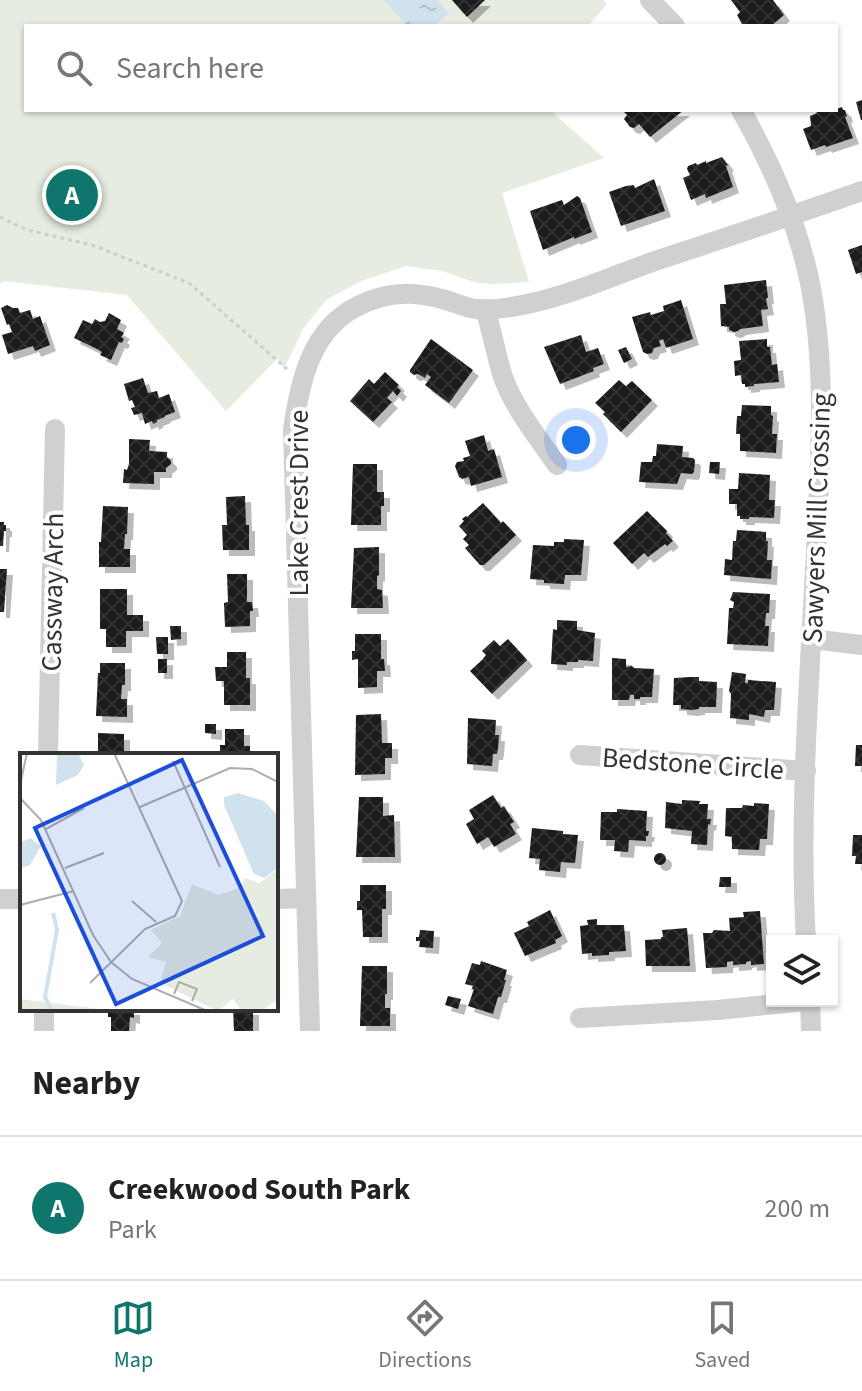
<!DOCTYPE html>
<style>
:root{--surface:#fff;--page:#f2f2f2;--text:#222;--muted:#767676;--line:#e0e0e0;--accent:#0f766e}
body{margin:0;font-family:"Source Sans 3",sans-serif;background:var(--page);color:var(--text)}
.controls{position:absolute;right:24px;bottom:24px;display:grid;overflow:hidden;border-radius:0px;box-shadow:0 2px 6px #0004}
.controls button{width:72px;height:72px;display:grid;place-items:center;padding:0;border:0;border-bottom:2px solid var(--line);background:var(--surface);color:var(--text);font:40px sans-serif}
.you{position:absolute;left:576px;top:440px;width:28px;height:28px;margin:-20px;border:6px solid #fff;border-radius:50%;background:#1a73e8;box-shadow:0 0 0 12px #1a73e833}
.badge{display:grid;place-items:center;width:52px;height:52px;border-radius:50%;background:var(--accent);color:#fff;font-size:26px;font-weight:700}
.pin{position:absolute;translate:-50% -50%;border:4px solid #fff;box-shadow:0 2px 8px #0006}
.list{margin:0;padding:0;list-style:none}
h2{display:flex;justify-content:space-between;align-items:center;height:104px;margin:0;padding:0 32px;font-size:34px}
h2 small{font-size:26px;font-weight:400;color:var(--muted)}
.list li{display:grid;grid-template-columns:52px 1fr auto;gap:24px;align-items:center;box-sizing:border-box;height:144px;padding:0 32px;border-top:2px solid var(--line)}
.list b{display:block;font-size:30px;white-space:nowrap}
.list p{margin:0;font-size:26px;white-space:nowrap;color:var(--muted)}
.list em{font-size:26px;font-style:normal;color:var(--muted)}
.icon{flex:none;width:44px;height:44px;fill:none;stroke:currentColor;stroke-width:2;stroke-linecap:round;stroke-linejoin:round}
.map{position:relative;flex:none;width:862px;height:1031px;overflow:hidden}
.search{position:absolute;background:var(--surface);box-shadow:0 2px 6px #0004;left:24px;right:24px;top:24px;height:88px;display:flex;align-items:center;gap:20px;box-sizing:border-box;padding:0 28px;border-radius:0px;color:var(--muted);font-size:30px}
.sheet{height:248px;background:var(--surface)}
nav{display:flex;justify-content:space-around;align-items:center;box-sizing:border-box;height:112px;border-top:2px solid var(--line);background:var(--surface);font-size:22px;color:var(--muted)}
nav a{display:grid;justify-items:center;gap:4px}
nav .on{color:var(--accent)}
.map>svg:first-child{display:block}
</style>
<div class="map">
<svg width="862" height="1031" viewBox="0 0 862 1031">
<defs>
<pattern id="water-ripples" width="26" height="14" patternUnits="userSpaceOnUse" patternTransform="scale(2)"><rect width="26" height="14" fill="#cfe2ee"/><path d="M2 4q2-2 4 0t4 0M15 11q2-2 4 0t4 0" fill="none" stroke="#b2c2cd"/></pattern>
<pattern id="building-cross-hatch" width="8" height="8" patternUnits="userSpaceOnUse" patternTransform="scale(2)"><rect width="8" height="8" fill="#1a1a1a"/><path d="M0 0l8 8M0 8l8-8" fill="none" stroke="#333"/></pattern>
<filter id="shadow"><feDropShadow dx="6" dy="6" stdDeviation="0" flood-color="#0004"/></filter>
</defs>
<rect width="100%" height="100%" fill="#fff"/>
<path fill="#e6ecdf" d="M0,0H603L607,4L588,26H26V110H550L604,158L502,193L529,282L493,284L473,282L443,271L406,266L361,281L326,300L303,329L284,369L278,358L226,411L127,295L4,281L0,284Z"/>
<path fill="url(#water-ripples)" d="M384,0H437L449,13L435,26H408Z"/>
<path fill="url(#building-cross-hatch)" filter="url(#shadow)" d="M452,0H485L467,17Z
M731,0H773L784,15L771,26H743L737,15L740,12Z
M862,100V120H861L856,102Z
M842,107L843,110H845L847,116L845,117L853,138L826,147L825,145L811,150L803,129L811,126L810,116L817,113L815,110H834Z
M627,110H684L650,137L639,124L634,128L630,127L624,119L627,115L624,112Z
M722,157L728,165L726,166L733,187L706,198L705,194L691,200L683,178L690,175L687,169L688,166L696,163L697,165L706,161V163Z
M654,179L665,211L621,226L609,192L626,186L634,185L635,188Z
M577,196L580,198L592,232L574,239V237L543,250L530,211L562,200L564,205Z
M862,245V272L856,274L848,250Z
M766,280L768,298H766L768,309L761,310L763,326L740,329L738,331L734,332L729,330V327L721,326L720,304H726L724,285Z
M681,300L693,339L666,348L663,339L659,341L661,346L654,348L652,353L647,354L643,352L632,317L650,312L651,315L664,311L663,306Z
M7,305L13,308H18L20,313L30,310L33,319L40,316L50,345L35,351L33,346L8,354L2,335L12,332L9,324L7,325L1,308Z
M109,313L121,320L117,329L124,333L121,337L124,339L122,343L119,342L111,360L100,355L102,352L97,349L74,338L83,320L92,324L95,319L100,322L105,321Z
M581,335L586,352L598,348L604,364L593,368L594,371L560,384L544,347Z
M431,339L473,370L449,403L425,385L431,377L427,374L425,378L418,374L414,375L410,372V370Z
M767,339V347H770L772,365L777,364L779,382L754,384V386L745,387V384H742L741,375L735,376L734,361L741,360L739,341Z
M626,347L632,359L624,363L618,350Z
M385,372L399,385L397,387L401,391L397,396L393,391L387,398L392,402L373,422L350,401L369,379L374,384Z
M143,378L148,393L157,391L159,398L169,394L175,412L164,416L165,417L157,420V422L153,424L152,421L145,424L142,413L134,415L131,408L135,407L132,400L129,401L124,384Z
M619,380L626,386L632,381L652,400L621,432L603,414L605,412L595,403Z
M742,405L771,406V415L773,416L772,434H777L776,453L740,451V434H736L737,416H741Z
M484,435L488,451L494,449L502,477L471,486L469,477L462,479L459,477L455,466L457,462L464,461L463,458L470,456L465,441Z
M129,439L150,440L149,451L167,452V457L171,461V464L166,468V472H154V484L123,483L124,469L127,470L129,464Z
M657,444L683,446L682,457L693,458L695,460L694,472L692,474L681,473L677,484L639,482L641,462H652L653,456H656Z
M710,462H720L719,474L709,473Z
M353,464H377V492H384V506H381V525H351Z
M739,473L770,475L769,500H775L774,518L749,517V519H740V516H737V504H729V489H738Z
M245,496L246,525H249V550H223L222,525H227L226,497Z
M483,503L501,523L503,521L516,535L484,565H480L465,548L469,545L463,539L467,535L459,526L464,521L462,519L466,516L467,517Z
M103,506L128,507L127,534H125L124,549H130V567H99V542H101Z
M647,511L667,531L666,533L673,541L667,546L665,544L648,557L644,553L632,564L613,543Z
M0,522H4V525H6V531H4L3,546H0Z
M737,530L766,532V541H768L767,560H772L771,579L724,575L725,559L732,560L733,541H736Z
M564,539L584,540L581,575H565L564,584L544,583V580L530,579L533,545L554,546V542H564Z
M379,547V575L377,576V589L382,590L383,608H351L354,548Z
M0,569H7L4,612H0Z
M227,574H247V602H252L253,611H250V626L225,627L224,603L228,602Z
M100,589H127V615H143V631H126V647H106V629H100Z
M733,592L770,594L769,613H766L765,626H769L768,646L727,644L729,608H733L734,602L730,600Z
M557,620L577,621V630L595,633L593,661L578,660V662H567V665L551,664L553,629L557,630Z
M170,626H181V639L171,640Z
M355,634H381V659H384L385,671H377V687L358,688V659L352,660V651H355Z
M156,637H168V654H157Z
M508,639L527,660L492,694L470,671L482,660L486,655L482,651L494,640L500,646Z
M227,652H246V678H250V705H224V681H216L215,667H227Z
M612,658L626,659V667L632,666L634,668L654,669L652,697H640V699H634V695H630L629,700H612Z
M158,659H167V673H158Z
M100,663H125V685H122L121,699H127V717L96,716L98,673H100Z
M732,672L746,674L745,683H748V680L776,682L774,710H765L764,717L749,714V720L730,718L731,694L729,691Z
M690,677H699V681L717,682L716,707H699V709L692,710L681,709V705H673L674,678Z
M381,714L382,743H392V758H385V774L355,775L356,715Z
M468,718L496,720L495,735H499L498,749L497,754H493L492,766L467,764Z
M205,724H216V734L205,733Z
M225,729H244V746H250V755H220V745H225Z
M98,733L124,734V755H98Z
M856,745H862V766H855Z
M493,795L501,808L504,806L514,822L510,824L516,834L494,847L488,837L477,844L466,824L474,819L469,810Z
M359,797H383V816L394,815L395,857H356Z
M682,800L700,801L699,804H708L707,819H711L710,825L708,824L707,845L691,844L692,831L665,828L666,802L682,804Z
M754,803L769,804L767,839H760L759,850L732,849V837L725,836L726,808H742L743,805L754,806Z
M617,809L647,811L646,831H649L648,836H646V841L629,840L628,852L614,851L615,840H600L601,812H617Z
M532,828L563,831V834L578,835L575,863L561,862L560,872L539,870L540,859L529,858Z
M853,835H862V864H855L856,856H852Z
M654 859a6 6 0 1 1 12 0a6 6 0 1 1-12 0Z
M720,877H731V887H719Z
M360,885H386V909H382V937H363L362,910H357V901H360Z
M550,910L562,936L555,940L556,943L525,956L514,933L529,926L527,922Z
M760,911L764,964L751,965V961L746,962V964L733,965V961L727,962V967L706,968L703,933H712L714,930L730,931L729,918L744,917L743,912Z
M597,919V925H624L626,951L609,952V955L592,956V953L582,954L580,926L588,925L587,920Z
M687,928L690,966H646L645,940L661,939V937H663L662,930Z
M420,930L434,931L433,948L419,947L420,941H416V937H419Z
M481,961L507,970L504,980H506L501,997H498L493,1014L468,1006L474,989H472L473,986L465,984L472,963L480,965Z
M362,966H387V994H385V1008H390V1026H360Z
M448,996L461,999L458,1009L445,1005Z
M108,1009H134V1018L130,1017L129,1031H111V1017H108Z
M233,1009H253V1031H234Z"/>
<g fill="none" stroke-linecap="round" stroke-linejoin="round">
<path stroke="#cdcdcd" stroke-width="3" stroke-dasharray="4 4" stroke-linecap="butt" d="M0,217L27,230L92,245L189,283L287,369"/>
<path stroke="#d0d0d0" stroke-width="20" d="M650,0L675,26
M741,110C772,165 797,221 810,283C826,365 821,448 817,530C811,666 798,805 806,941
M485,309C492,331 496,355 503,377C514,408 539,439 557,465
M812,639L862,645
M48,755L55,429
M580,755L806,771
M0,899H22
M276,899L306,898
M810,1001L811,1031
M580,1018L718,1010L805,1001
M44,1031V1009
M310,1031L293,429C300,381 311,329 358,306C388,291 414,291 446,300C455,303 465,307 475,309C486,310 500,309 511,307C563,299 611,276 661,259C728,237 795,215 862,191"/>
</g>
<g text-anchor="middle" stroke-width="8" stroke-linejoin="round" paint-order="stroke">
<g font-size="28" fill="#333" stroke="#fff">
<text transform="translate(298 503) rotate(-90)" y="10">Lake Crest Drive</text>
<text transform="translate(816 518) rotate(-88)" y="10">Sawyers Mill Crossing</text>
<text transform="translate(52 592) rotate(-89)" y="10">Cassway Arch</text>
<text transform="translate(693 763) rotate(4)" y="10">Bedstone Circle</text>
</g>
</g>
<g transform="translate(20 753)">
<rect width="258" height="258" fill="#fff"/>
<path d="M258,116V246L242,258H222L213,246L198,258L140,230L146,209L128,204L142,190L131,177L160,163L172,131L198,142L220,135L225,125L239,130ZM0,246L96,258H0Z" fill="#e6ecdf"/>
<path d="M37,0H58L64,12L58,22L36,32ZM218,40L244,48L258,63V115L244,125L234,121L204,52V44ZM10,85L21,93L10,112L0,115V90Z" fill="#cfe2ee"/>
<path fill="none" stroke="#cfe2ee" stroke-width="4" d="M32,258L25,244L37,177L33,160"/>
<path fill="none" stroke="#adadad" stroke-width="2" d="M153,8L200,114M0,32L7,0M0,45L21,67L73,182L91,209L112,226L187,258M120,54L210,15L232,16L258,29M26,76L64,55M45,115L84,100M112,148L136,169M0,152L54,138M70,230L125,176L155,163L162,148L94,0M154,241L159,229L177,236L172,248"/>
<path fill="#1d4ed8" fill-opacity="0.15" stroke="#1d4ed8" stroke-width="4" d="M162,7L243,183L96,251L15,75Z"/>
<rect width="258" height="258" fill="none" stroke="#333" stroke-width="4"/>
</g>
</svg>
<div class="controls">
<button><svg class="icon" aria-label="layers" viewBox="0 0 24 24"><path d="M12 4l9 5-9 5-9-5zM3 14l9 5 9-5"/></svg></button>
</div>
<div class="you"></div>
<div class="pin badge" style="left:72px;top:195px">A</div>
<div class="search"><svg class="icon" aria-label="search" viewBox="0 0 24 24"><circle cx="10" cy="10" r="6"/><path d="M15 15l6 6"/></svg>Search here</div>
</div>
<section class="sheet">
<h2>Nearby<small></small></h2>
<ul class="list">
<li><span class="badge">A</span><div><b>Creekwood South Park</b><p>Park</p></div><em>200 m</em></li>
</ul>
</section>
<nav>
<a class="on"><svg class="icon" aria-label="map" viewBox="0 0 24 24"><path d="M3 6l6-2 6 2 6-2v14l-6 2-6-2-6 2zM9 4v14M15 6v14"/></svg>Map</a>
<a><svg class="icon" aria-label="directions" viewBox="0 0 24 24"><path d="M12 3l9 9-9 9-9-9zM9 14v-3h6M13 9l2 2-2 2"/></svg>Directions</a>
<a><svg class="icon" aria-label="saved" viewBox="0 0 24 24"><path d="M7 4h10v16l-5-4-5 4z"/></svg>Saved</a>
</nav>
